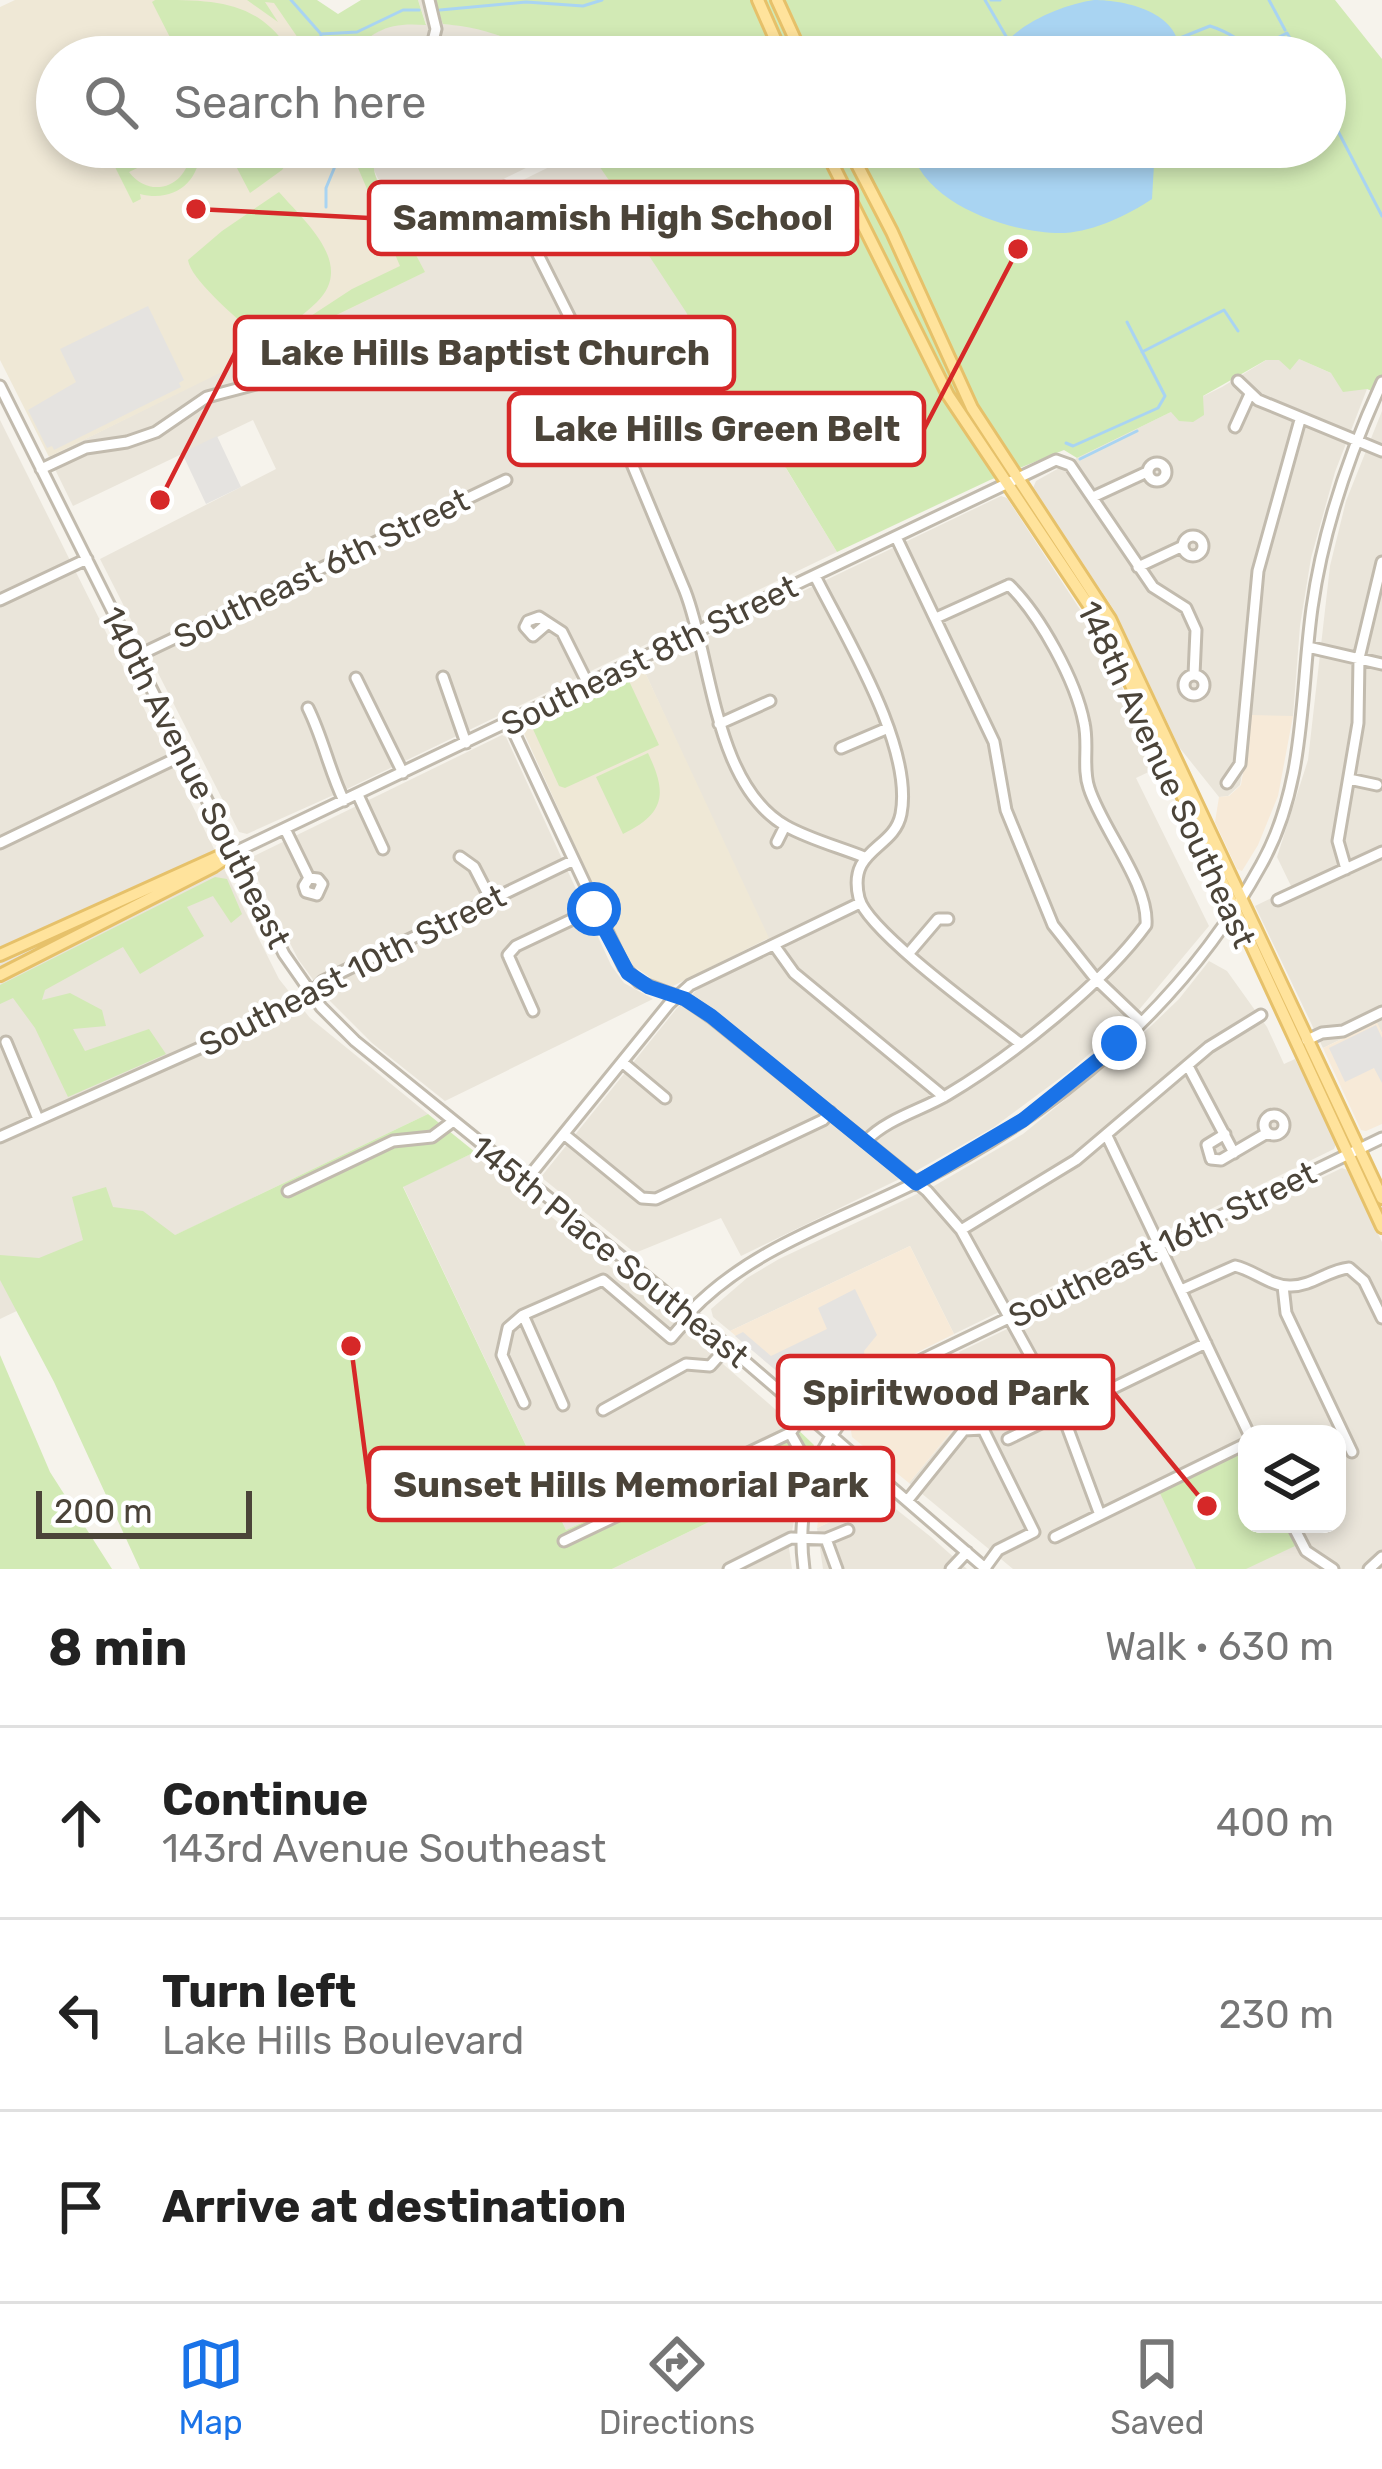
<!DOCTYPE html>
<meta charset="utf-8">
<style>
:root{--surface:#fff;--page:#f2f2f2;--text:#222;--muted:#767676;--line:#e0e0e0;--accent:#1a73e8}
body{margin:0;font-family:Rubik,sans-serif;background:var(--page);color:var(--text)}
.controls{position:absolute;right:36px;bottom:36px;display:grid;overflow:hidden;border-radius:24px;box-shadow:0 6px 18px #0003}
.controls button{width:108px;height:108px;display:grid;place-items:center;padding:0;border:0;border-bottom:3px solid var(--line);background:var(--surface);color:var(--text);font:60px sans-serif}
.scale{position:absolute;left:36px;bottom:30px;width:216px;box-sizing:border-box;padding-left:12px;border:6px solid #4b4439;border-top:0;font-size:33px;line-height:42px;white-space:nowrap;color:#4b4439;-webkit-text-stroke:9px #fff;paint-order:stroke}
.stop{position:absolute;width:36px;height:36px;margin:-27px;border:9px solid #1a73e8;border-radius:50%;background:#fff}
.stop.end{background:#1a73e8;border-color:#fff;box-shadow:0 3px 12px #0008}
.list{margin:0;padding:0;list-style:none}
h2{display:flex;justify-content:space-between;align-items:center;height:156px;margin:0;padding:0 48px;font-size:51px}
h2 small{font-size:39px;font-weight:400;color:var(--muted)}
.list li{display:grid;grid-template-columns:78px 1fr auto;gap:36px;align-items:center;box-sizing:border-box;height:192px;padding:0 48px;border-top:3px solid var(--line)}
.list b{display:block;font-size:45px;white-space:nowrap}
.list p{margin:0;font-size:39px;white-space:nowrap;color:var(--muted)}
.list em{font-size:39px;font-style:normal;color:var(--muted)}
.icon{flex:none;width:66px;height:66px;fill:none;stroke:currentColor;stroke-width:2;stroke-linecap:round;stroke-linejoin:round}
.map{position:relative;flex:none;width:1382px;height:1569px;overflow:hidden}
.search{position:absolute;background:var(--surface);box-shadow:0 6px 18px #0003;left:36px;right:36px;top:36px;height:132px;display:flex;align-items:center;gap:30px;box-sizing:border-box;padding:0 42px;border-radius:66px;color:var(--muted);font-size:45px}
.sheet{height:732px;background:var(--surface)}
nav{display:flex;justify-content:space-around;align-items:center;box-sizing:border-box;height:168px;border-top:3px solid var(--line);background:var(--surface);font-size:33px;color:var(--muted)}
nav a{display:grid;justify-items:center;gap:6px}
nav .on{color:var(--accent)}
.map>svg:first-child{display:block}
</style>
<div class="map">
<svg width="1382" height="1569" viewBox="0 0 1382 1569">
<rect width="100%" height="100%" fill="#f6f3ec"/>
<path fill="#eae5da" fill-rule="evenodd" d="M418,0H434L444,24L480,27L524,47L537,57H347L368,36L397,23L426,24Z
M375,147H569L415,222L391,205L371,164Z
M590,147L837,552L347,789L247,834L239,832L100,559L276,469L253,420L73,506L49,457L250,357L407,237Z
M1281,351L1367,389L1335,472L1311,558L1300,626L1293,716H1252L1240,785L1228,796L1219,797L1179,747L1114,610L1033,488L1036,481L1077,458L1222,387Z
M1382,411V1033L1376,1022L1323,1048L1255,906L1292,888L1277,857L1308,760L1330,566L1346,501Z
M0,420L279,979L310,1018L428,1114L0,1319Z
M1001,496L1007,498L1100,640L1159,767L1136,778L1209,926L1138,1011L1071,1070L994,1127L916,1171L741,1256L721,1218L635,1253L541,1177L677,1008L698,989L772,951L643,668Z
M502,735L506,737L611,965L624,983L653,999L445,1101L372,1043L325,996L298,959L251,866L252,857Z
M1209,961L1227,971L1267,1027L1284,1064L1295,1059L1337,1142L1334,1149L954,1334L910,1246L730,1331L713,1317L711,1309L747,1278L779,1259L934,1186L1023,1134L1128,1048L1179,999Z
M475,1152L612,1268L790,1422L781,1431L566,1530L403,1186Z
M1342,1168L1347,1170L1382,1242V1569H1013L909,1483L981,1397L959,1352ZM1247,1434H1337V1524H1247Z
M802,1477L789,1548L792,1569H612Z
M882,1498L931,1537L967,1569H823L817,1528Z"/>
<path fill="#f7ead8" d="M1252,715L1293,716L1278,796L1258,845L1242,871L1237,869L1215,822L1219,797L1229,796L1241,785Z
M1377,1022L1382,1033V1124L1366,1131L1361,1130L1323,1048Z
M910,1246L954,1334L848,1387L826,1413L730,1331Z
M905,1380L956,1426L909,1483L852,1437L851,1431L878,1400Z
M837,1468H846L882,1498L817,1528L822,1494L831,1473Z"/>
<path fill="#efe8d6" d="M15,0H286L315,57H57V147H361L425,272L49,457L0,360V7Z
M643,668L769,938L673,986L652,979L628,962L523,731V725Z"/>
<path fill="#d2eab5" d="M155,0C213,0 253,0 286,45L261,57H180L152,2Z
M247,0H317L338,14L361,0H418L426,25C388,22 374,30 347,57H311L274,3L265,2L278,22Z
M434,0H1335L1382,59V395L1367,389L1343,392L1331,373L1299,359L1290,370L1279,360H1266L1203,396L1204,415L1193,422L1179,421L1171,412L1077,458L1064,450L990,480L837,552L786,468L744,436L728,394L686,312L615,204V189L586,147H1325V57H537C509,35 478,27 443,24Z
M105,147H181L129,172C152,202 192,184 190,147H200C201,182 174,203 140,194L141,199L133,203Z
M226,147H298L282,170L250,193Z
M349,147H375C366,186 395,208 424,229L407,238L425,272L250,357L266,345C247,326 191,282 188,260L222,231L279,192C304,221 356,264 317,302C302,317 280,330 268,344L352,289L400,266Z
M629,681L659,745L565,788L559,786L532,727Z
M648,753C667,793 666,813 623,834L596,777Z
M215,877L227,879L242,914L231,923L213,896L187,907L204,936L140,974L123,947L45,990L42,1000L70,993L102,1010L106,1026L73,1029L85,1051L149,1029L166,1054L68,1097L35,1028L13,998L0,1004V985Z
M428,1114L475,1152L403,1187L566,1530L781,1431L790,1422L814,1445L802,1477L612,1569H140L54,1382L0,1280V1255L39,1258L83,1240L72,1197L106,1187L113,1207L143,1211L175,1235Z
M0,1355L50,1472L112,1569H0Z
M1247,1446V1524H1285L1295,1546L1246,1569H1196L1158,1489Z"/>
<path fill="#e5e3e0" d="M148,306L184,380L179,383L181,387L54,450L52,446L47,448L28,410L76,382L60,349Z
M217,436L241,487L206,504L182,453Z
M1376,1025L1382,1038V1083L1374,1068L1345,1082L1329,1048Z
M855,1289L877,1335L864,1351L868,1377L816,1404L735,1336L743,1332L771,1356L827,1329L818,1308Z"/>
<path fill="#a9d4f2" d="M1094,0C1128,0 1184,14 1179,57H986L1001,51C1014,24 1065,4 1094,0Z
M911,147H1155L1152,199C1128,215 1095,231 1065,233C1014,235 921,204 911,147Z"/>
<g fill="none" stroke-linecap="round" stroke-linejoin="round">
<path stroke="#a9d4f2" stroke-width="3" d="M291,0L321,34
M985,0L1007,38
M991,0H1000
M1269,0L1285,30
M440,10L526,2L583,6L602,0
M1175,40L1210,26C1251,39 1240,58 1287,33L1301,57
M320,57L321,34L357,32L403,10H419
M1325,106L1382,216
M326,207V188L343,147
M1142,352L1224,310L1238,331
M1066,443L1073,446L1158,408L1165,396L1127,322
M1080,459L1137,431"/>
<defs>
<path id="minor" d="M429,0L436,29L429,57
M504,187L577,332L685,591C712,660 714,785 786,826C809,839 839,847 864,857
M1238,381L1258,400L1382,451
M0,386L284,954L321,1007L355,1041L660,1288L986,1569
M1235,427L1250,394
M1148 472a9 9 0 1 1 18 0a9 9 0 1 1-18 0Z
M41,469L86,448L127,442L156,432L207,397L320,367L407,328
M1093,497L1147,472
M1183 546a10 10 0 1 1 20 0a10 10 0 1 1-20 0Z
M896,537L994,742L1006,810L1053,925L1095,978L1141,1022
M1138,567L1183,546
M815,576C845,636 914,747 901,814C894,850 847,848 859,898C867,931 989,1019 1021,1044
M0,600L87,559
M936,618L1009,585
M548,623L533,636L525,627L528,621L539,617L562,632L588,684
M1308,647L1382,664
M135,657L506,480
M1184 685a10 10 0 1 1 20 0a10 10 0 1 1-20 0Z
M443,677L466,743
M356,678L403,773
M308,708C323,738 329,770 344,801
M509,722L624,967L639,982L685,999L711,1017L927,1191L961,1230L1062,1413L1100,1515
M719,724L770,701
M841,748L888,728
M1349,779L1377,785
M1227,783L1240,764L1258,571L1300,420
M358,795L383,849
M285,829L309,878L304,886L306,892L317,895L322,884L318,879L309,878
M777,842L785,826
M0,843L185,754
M233,853L1056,460L1070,465L1153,587L1186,608L1196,630L1194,675
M460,857L474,867L491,900
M1346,869L1338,841L1358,723L1359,658L1382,562
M1278,900L1382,852
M774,945L794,973L944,1097
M909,953L938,919H948
M508,955L516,946L594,909
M508,955L533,1011
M1307,1040L1322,1033L1343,1031L1382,1012
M6,1042L38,1119
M622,1062L665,1098
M1188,1066L1234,1153
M1264 1125a10 10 0 1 1 20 0a10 10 0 1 1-20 0Z
M1225,1134L1207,1145L1211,1159L1221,1160L1267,1133
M565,1135L642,1198L656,1199L823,1120L830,1112
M1107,1136L1249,1434
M0,1137L303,1002L323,981L572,861
M866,1141C886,1119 922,1110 947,1095C1011,1057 1103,984 1146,925C1149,884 1102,829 1089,788C1082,768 1089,745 1084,723C1076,681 1040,615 1009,585
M527,1179L669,1004L690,985L860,903
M288,1191L393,1141L432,1137L452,1122
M961,1230L1076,1160L1209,1047L1261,1015
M1283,1286L1286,1313L1352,1452
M1181,1290L1235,1266C1254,1270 1271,1287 1291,1286C1312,1286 1328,1270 1349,1268L1364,1281L1382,1318
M689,1313C750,1248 839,1221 917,1182C1057,1113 1185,1004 1261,865C1306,785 1300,695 1312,608C1323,529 1349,454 1382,382
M523,1315L563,1405
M524,1403L502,1355L508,1328L523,1315L603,1280L671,1338L691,1315
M603,1410L686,1364L710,1366L728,1346
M804,1414L790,1433L808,1465L816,1467
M1008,1439L1206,1343
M907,1501L964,1430L983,1429L1034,1532L998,1550L985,1568
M1292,1524L1306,1551L1333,1569
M1055,1537L1247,1443
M564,1541L790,1433
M729,1569L791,1538L826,1539
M804,1569C792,1481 832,1407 909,1366L1382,1138
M837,1569L826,1539L848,1530
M951,1569L967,1552
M1369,1569L1382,1557"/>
<path id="major" d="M758,0L783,57
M777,0L803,57
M824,147L948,395L1106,631L1382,1227
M848,147L892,232L972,408L1110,619L1382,1198
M0,955L224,854
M0,975L214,866L233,853"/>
</defs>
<use href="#minor" stroke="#c2bbae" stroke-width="15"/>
<use href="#major" stroke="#e6c16a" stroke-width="16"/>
<use href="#minor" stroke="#fff" stroke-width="9"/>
<use href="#major" stroke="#ffe39c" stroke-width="10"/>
</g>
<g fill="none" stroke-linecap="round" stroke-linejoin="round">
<path stroke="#1a73e8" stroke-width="15" d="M594,909L628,973L649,987L685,999L711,1016L916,1183L1023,1120L1119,1043"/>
</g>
<g text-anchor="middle" stroke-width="9" stroke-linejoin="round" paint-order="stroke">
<g font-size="33" fill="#4b4439" stroke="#fff">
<text transform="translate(321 568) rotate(-26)" y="12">Southeast 6th Street</text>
<text transform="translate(649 655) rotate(-26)" y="12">Southeast 8th Street</text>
<text transform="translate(1167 774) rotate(65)" y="12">148th Avenue Southeast</text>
<text transform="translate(196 777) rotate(63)" y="12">140th Avenue Southeast</text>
<text transform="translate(352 970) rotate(-27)" y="12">Southeast 10th Street</text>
<text transform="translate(1162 1244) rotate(-26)" y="12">Southeast 16th Street</text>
<text transform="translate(610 1251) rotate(39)" y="12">145th Place Southeast</text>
</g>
</g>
<path fill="none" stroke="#d62828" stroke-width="4.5" d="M196 209L369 218M160 500L235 353M1018 249L924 429M1207 1506L1113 1392M351 1346L369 1484"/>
<g fill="#d62828" stroke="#fff" stroke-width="4.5">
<circle cx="196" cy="209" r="12"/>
<circle cx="160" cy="500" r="12"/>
<circle cx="1018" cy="249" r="12"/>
<circle cx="1207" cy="1506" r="12"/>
<circle cx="351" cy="1346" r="12"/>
</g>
<g fill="#fff" stroke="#d62828" stroke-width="4.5">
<rect x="369" y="182" width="488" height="72" rx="12"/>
<rect x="235" y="317" width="499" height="72" rx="12"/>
<rect x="509" y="393" width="415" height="72" rx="12"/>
<rect x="778" y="1356" width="335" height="72" rx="12"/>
<rect x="369" y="1448" width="524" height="72" rx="12"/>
</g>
<g font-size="36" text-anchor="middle" font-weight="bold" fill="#4b4439">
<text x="613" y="230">Sammamish High School</text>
<text x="485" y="365">Lake Hills Baptist Church</text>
<text x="717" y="441">Lake Hills Green Belt</text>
<text x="946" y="1405">Spiritwood Park</text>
<text x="631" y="1497">Sunset Hills Memorial Park</text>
</g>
</svg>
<div class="controls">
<button><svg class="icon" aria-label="layers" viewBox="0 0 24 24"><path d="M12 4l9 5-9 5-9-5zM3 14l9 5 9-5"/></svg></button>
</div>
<div class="scale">200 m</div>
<div class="stop" style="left:594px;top:909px"></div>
<div class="stop end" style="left:1119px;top:1043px"></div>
<div class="search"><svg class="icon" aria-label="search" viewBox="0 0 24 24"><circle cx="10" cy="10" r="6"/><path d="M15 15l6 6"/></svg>Search here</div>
</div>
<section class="sheet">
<h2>8 min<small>Walk · 630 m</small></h2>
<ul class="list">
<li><svg class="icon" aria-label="ahead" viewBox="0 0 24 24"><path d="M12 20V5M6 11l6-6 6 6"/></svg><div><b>Continue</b><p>143rd Avenue Southeast</p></div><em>400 m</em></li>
<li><svg class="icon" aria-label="left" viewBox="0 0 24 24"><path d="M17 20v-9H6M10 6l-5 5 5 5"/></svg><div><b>Turn left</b><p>Lake Hills Boulevard</p></div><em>230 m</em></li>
<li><svg class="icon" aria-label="arrive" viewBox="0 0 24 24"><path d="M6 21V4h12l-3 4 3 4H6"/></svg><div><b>Arrive at destination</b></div></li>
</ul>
</section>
<nav>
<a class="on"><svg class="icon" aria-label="map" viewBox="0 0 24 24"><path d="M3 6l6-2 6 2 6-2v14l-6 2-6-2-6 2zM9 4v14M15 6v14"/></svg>Map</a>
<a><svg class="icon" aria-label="directions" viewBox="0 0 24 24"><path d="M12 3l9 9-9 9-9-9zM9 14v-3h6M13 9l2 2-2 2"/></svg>Directions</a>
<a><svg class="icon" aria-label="saved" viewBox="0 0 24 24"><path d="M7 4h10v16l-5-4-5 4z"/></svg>Saved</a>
</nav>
